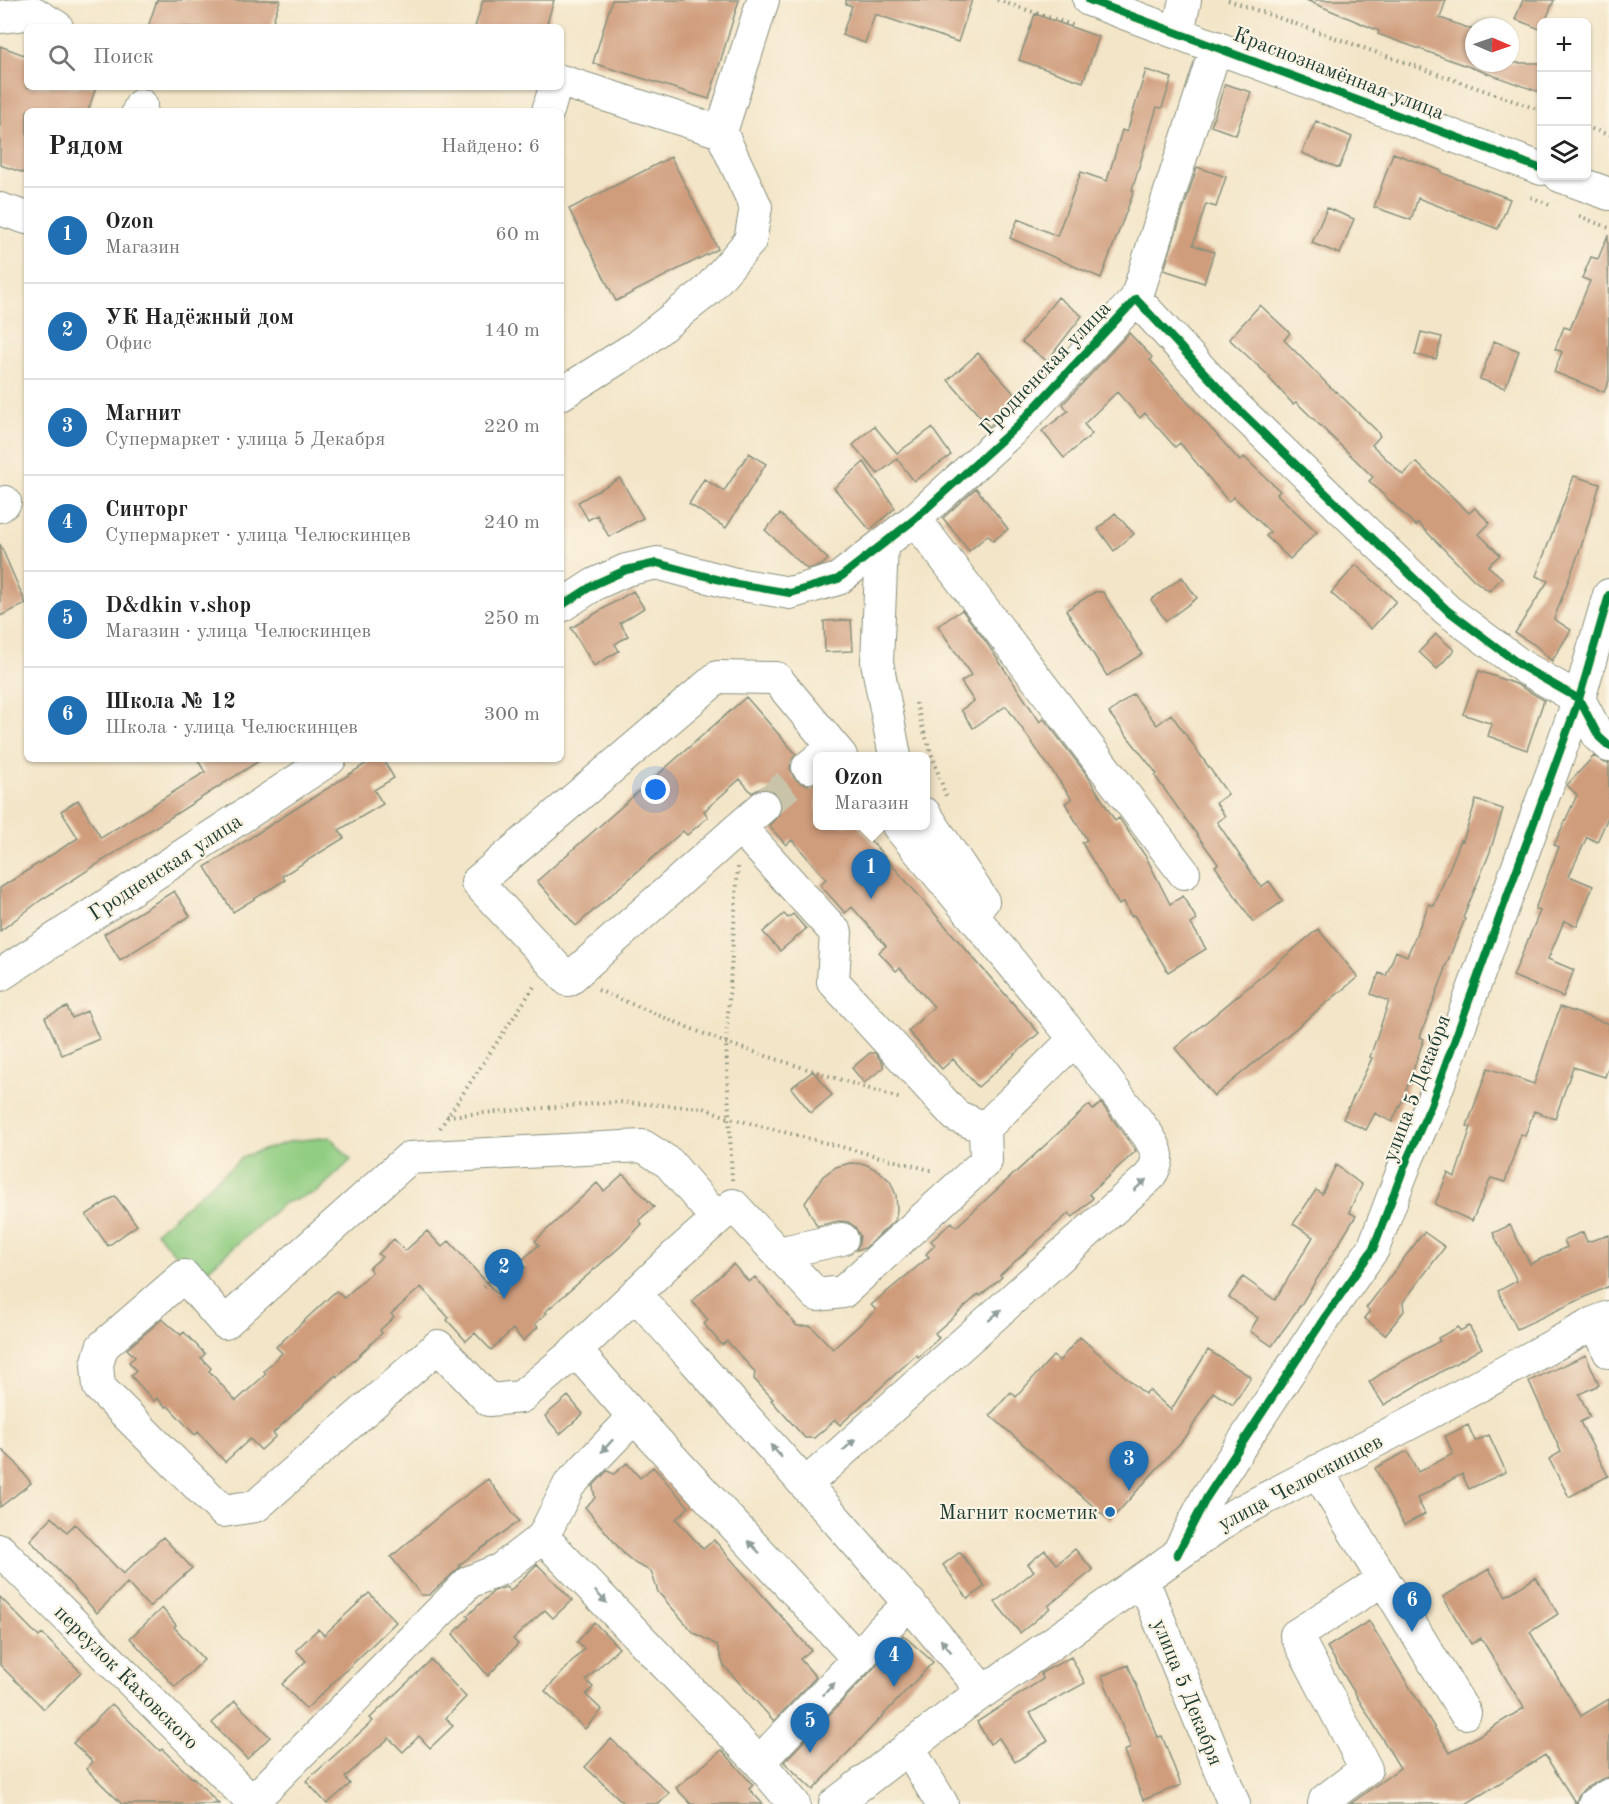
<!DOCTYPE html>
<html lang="ru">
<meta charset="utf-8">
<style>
:root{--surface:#fff;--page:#f6f6f6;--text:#222;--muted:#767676;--line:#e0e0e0;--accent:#1f6fb2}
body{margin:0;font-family:"Old Standard TT",serif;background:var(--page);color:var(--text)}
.controls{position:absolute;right:18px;top:18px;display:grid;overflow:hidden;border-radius:9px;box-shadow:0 2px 4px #0004}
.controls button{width:54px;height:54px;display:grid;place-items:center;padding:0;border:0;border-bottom:2px solid var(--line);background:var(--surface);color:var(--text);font:30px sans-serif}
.compass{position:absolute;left:1465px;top:18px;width:54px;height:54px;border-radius:50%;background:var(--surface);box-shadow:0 2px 4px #0004;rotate:92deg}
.you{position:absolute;left:656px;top:790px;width:21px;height:21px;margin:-15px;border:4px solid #fff;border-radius:50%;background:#1a73e8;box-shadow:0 0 0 9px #1a73e833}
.badge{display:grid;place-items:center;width:39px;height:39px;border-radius:50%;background:var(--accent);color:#fff;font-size:20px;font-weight:700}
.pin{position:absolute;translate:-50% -50px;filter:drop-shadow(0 2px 3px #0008)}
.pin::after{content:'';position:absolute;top:32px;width:21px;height:18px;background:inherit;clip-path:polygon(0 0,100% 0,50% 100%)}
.popup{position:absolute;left:813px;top:752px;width:117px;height:78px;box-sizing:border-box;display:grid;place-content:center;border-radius:9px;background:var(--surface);filter:drop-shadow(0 2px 4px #0005);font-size:20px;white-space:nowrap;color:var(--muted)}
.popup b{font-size:22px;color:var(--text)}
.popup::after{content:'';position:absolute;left:50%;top:100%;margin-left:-12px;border:12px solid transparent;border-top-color:var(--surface)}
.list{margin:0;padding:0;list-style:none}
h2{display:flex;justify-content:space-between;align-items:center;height:78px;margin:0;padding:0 24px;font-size:26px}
h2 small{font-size:20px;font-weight:400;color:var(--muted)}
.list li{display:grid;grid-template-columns:39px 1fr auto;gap:18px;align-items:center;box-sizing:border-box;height:96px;padding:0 24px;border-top:2px solid var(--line)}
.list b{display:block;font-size:22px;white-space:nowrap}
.list p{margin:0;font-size:20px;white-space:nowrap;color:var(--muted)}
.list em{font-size:20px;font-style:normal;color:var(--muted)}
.icon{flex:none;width:33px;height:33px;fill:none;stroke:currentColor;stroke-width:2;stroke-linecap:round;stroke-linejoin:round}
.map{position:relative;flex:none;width:1609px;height:1804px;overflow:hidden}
.search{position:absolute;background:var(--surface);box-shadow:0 2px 4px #0004;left:24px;top:24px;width:540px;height:66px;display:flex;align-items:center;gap:15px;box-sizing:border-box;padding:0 21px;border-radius:9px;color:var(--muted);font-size:22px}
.panel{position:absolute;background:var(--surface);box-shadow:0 2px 4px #0004;left:24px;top:108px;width:540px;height:654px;border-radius:9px}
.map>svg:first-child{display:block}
</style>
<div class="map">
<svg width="1609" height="1804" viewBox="0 0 1609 1804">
<rect width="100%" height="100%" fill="#fcf5e5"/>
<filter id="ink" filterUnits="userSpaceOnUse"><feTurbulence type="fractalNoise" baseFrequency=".0167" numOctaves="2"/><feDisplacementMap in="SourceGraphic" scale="12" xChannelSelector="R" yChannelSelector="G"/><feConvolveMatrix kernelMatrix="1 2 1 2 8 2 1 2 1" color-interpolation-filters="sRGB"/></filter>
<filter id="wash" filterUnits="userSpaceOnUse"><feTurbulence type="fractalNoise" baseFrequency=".008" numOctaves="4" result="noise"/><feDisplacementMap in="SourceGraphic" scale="24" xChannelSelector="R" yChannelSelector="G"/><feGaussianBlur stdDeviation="1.35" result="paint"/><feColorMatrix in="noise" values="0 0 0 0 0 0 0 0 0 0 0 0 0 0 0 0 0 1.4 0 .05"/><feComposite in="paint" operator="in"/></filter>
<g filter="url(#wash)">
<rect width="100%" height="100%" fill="#f3e5c8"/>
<path fill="#91cd82" stroke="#58855b" stroke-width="1.5" d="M330,1137L351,1160L317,1192L284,1203L197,1279L156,1232L244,1156L292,1141Z"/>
<g id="blocks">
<path fill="#cf9c7b" d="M157,0H280L271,27H148Z
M483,0H554L546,27H475Z
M612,0H739L709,99L593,63Z
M846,0H972L958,42L875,14L865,43L842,35L852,6L846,4Z
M1306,0H1446L1440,18L1474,30V63H1542V93L1378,34L1379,31Z
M1523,0H1554L1545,22H1542V30L1515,19Z
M1035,14L1099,37L1083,82L1019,60Z
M0,46L27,56V87H96L88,111H27V174L0,165Z
M1146,70L1172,78L1162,108L1157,107L1132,190L1134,191L1101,278L1010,238L1018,219L1057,236L1081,172L1107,181L1122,130L1127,132Z
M1225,84L1251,92L1236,135L1211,126Z
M1316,121L1352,137L1339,168L1302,153Z
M1393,153L1442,171V173L1510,199L1498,229L1418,198L1411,220L1374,207Z
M671,157L718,249L616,301L569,209Z
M1197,167L1226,177L1216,207L1206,204L1193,245L1214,252L1204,283L1164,270Z
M1327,208L1354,219L1340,254L1312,243Z
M1608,235L1609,381L1604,392L1554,372L1562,352L1555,349L1564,327L1570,329L1590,281L1582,278L1591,257L1598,259Z
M1058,297L1082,316L1047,361L1022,342Z
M1260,305L1290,333L1284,340L1335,392L1336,391L1376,430L1380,436L1372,445L1403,475L1416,462L1469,513L1475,508L1490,523L1479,534L1500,555L1488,566L1502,578L1489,591L1474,580L1418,523L1416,526L1369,481L1373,477L1296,402L1293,404L1269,378L1270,377L1229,339Z
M1421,332L1442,337L1436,359L1415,355Z
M1129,333L1152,357L1150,360L1240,461L1244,457L1280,491L1277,494L1317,532L1290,559L1266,536L1270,532L1234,497L1228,501L1180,443L1175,447L1145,413L1140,418L1117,392L1084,424L1092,434L1064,458L1042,431L1068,411L1063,404Z
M1494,341L1519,351L1505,388L1480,379Z
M978,353L1018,398L989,427L948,380Z
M874,426L897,453L932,428L951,455L914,481L897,459L878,474L853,445Z
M749,453L766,464L726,528L689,504L704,479L724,491Z
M864,462L895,508L870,530L834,488Z
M1574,476L1600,484L1582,544L1554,619L1571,630L1552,661L1535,645L1515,633L1548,581L1536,576Z
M620,478L643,518L609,537L597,515L588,520L578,502Z
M976,488L1008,529L993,541L988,535L969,551L943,518Z
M1115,513L1134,534L1114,551L1098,529Z
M780,514L828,559L822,565L807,569L765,530Z
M0,544L26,604L0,616Z
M1356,565L1396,601L1371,629L1331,593Z
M1182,577L1197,598L1166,621L1151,600Z
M633,591L644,608L620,623L628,636L615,644L619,651L594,666L571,628Z
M1095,592H1103L1142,654L1107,676L1066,610Z
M962,610L986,642L1040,722L1044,719L1087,775L1115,821L1119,818L1146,857L1170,904L1183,896L1197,920L1191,924L1206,949L1168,972L1134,915L1131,916L1124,902L1119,905L1082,843L1087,840L1065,803L1072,799L1006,706L973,728L961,710L974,701L961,682L971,675L938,626Z
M851,620L853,651L825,652L824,621Z
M1436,634L1454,650L1437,669L1419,652Z
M1479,671L1516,684L1544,700L1527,750L1488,736L1492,724L1463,714Z
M1133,694L1157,725L1171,714L1228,794L1216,803L1225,816L1217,822L1261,887L1269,881L1283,901L1253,922L1215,866L1218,864L1155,776L1157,774L1109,713Z
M746,697L796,754L791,761L790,769L794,778L802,784L810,785L817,782V825H857L1039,1033L978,1087L953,1059L942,1069L908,1031L934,1007L900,968L896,971L879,952L886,946L852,907L845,913L829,895L820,885L826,879L792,840L786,845L769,826L781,812L782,803L778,795L770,789L761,788L752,793L740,779L704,811L708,817L687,835L683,831L576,926L537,881Z
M1594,756L1605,763H1609V815L1597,842L1587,837L1569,876L1593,886L1577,926L1564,921L1548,959L1574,970L1563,997L1513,976L1540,911L1535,909L1559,847L1554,845L1577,795L1567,785Z
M197,759H262L41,900L0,931V888L78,838L61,811L78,800L101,838L205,772Z
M373,759H383L394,778L374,790L383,804L339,830L344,838L282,876L285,880L233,912L205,867Z
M1476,800L1503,809L1490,852L1463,918L1465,919L1444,970L1445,971L1420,1037L1424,1039L1403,1099L1392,1122L1375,1113L1366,1130L1343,1119L1372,1058L1370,1057L1389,1001L1371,994L1379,973L1386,976L1396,951L1407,956L1429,904L1434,906L1461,840L1463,841Z
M174,891L190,916L120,960L104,934Z
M784,914L788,918L793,914L806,929L780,951L763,932Z
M1318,929L1358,977L1214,1096L1175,1048Z
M67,1007L72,1018L87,1011L99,1039L62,1055L45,1017Z
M1560,1007L1609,1024V1065L1605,1077L1573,1067L1555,1119L1534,1111L1525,1136L1521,1134L1505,1182L1491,1178L1472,1221L1435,1204L1448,1173L1455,1177L1471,1127L1467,1126L1488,1068L1534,1084Z
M870,1053H875L883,1063V1068L864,1083L852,1068Z
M813,1071L832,1095L811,1113L791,1088Z
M1101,1103L1136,1151L1089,1194L1093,1198L1073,1217L1069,1213L1000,1275L1002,1277L980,1296L979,1294L935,1333L939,1338L918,1357L916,1355L840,1425L835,1420L814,1438H805L771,1400L773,1399L754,1379L755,1372L727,1341L722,1345L704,1324L708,1320L692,1301L733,1264L749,1282L755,1277L797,1326H811L833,1349L876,1310L871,1305L929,1257L926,1254L935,1245L931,1241L952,1222L956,1227L1089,1105L1093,1110Z
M850,1163L865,1164L879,1171L890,1181L896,1195L897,1210L895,1220L865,1248L856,1250L859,1244L860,1236L855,1227L848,1222L839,1221L817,1226L805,1203L823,1176L836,1167Z
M1336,1165L1362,1185L1349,1212L1356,1216L1302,1303L1272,1346L1250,1331L1258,1318L1229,1297L1243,1277L1275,1300L1313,1237L1293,1224L1316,1190L1322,1194Z
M623,1174L654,1207L639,1220L642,1224L620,1247L545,1312L547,1313L535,1324L538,1327L523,1341L513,1329L491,1350L475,1333L466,1341L447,1320L449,1318L421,1287L391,1314L394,1317L380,1330L382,1333L337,1377L336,1375L273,1433L276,1436L261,1450L250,1439L225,1462L198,1432L195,1435L168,1406L166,1407L157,1398L154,1401L131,1376L136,1371L129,1362L135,1357L127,1349L162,1319L181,1335L184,1332L205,1354L201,1358L211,1368L209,1371L236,1401L266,1374L264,1371L282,1353L276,1347L336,1291L344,1298L372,1272L369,1268L382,1257L378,1254L394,1239L405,1251L427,1231L442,1247L449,1241L497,1294L526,1267L520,1262L539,1245L535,1241L597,1183L604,1191Z
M115,1196L137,1225L108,1246L86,1215Z
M1510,1225L1530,1264L1567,1247L1564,1240L1583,1232L1587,1242L1609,1235V1286L1517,1329L1498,1291L1517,1281L1493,1233Z
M1424,1232L1445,1247L1403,1302L1404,1311L1385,1335L1364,1318L1370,1311L1366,1308Z
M1469,1326L1482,1348L1384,1405L1369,1382L1390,1368L1440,1341L1438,1338L1458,1327L1460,1331Z
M1080,1337L1145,1394L1149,1390L1171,1410L1208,1350L1251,1377L1233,1405L1213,1392L1188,1434L1110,1521L990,1415L1011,1392L1016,1397L1053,1356L1059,1361Z
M1586,1355L1599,1385L1579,1394L1590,1417L1580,1422L1608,1476L1569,1497L1549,1459L1561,1452L1529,1381Z
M568,1396L583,1414L560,1434L545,1416Z
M1468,1425L1475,1441L1489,1435L1506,1472L1469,1489L1462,1474L1417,1498L1425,1514L1404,1525L1375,1468L1407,1451L1418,1472L1453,1454L1445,1436Z
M0,1448L16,1463L31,1483L0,1507Z
M627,1463L640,1478L653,1467L689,1507L676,1519L703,1549L714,1540L811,1650L800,1659L816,1677L774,1721L724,1666L717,1645L694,1633L658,1592L651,1571L636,1564L624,1554L585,1507L595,1498L593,1486L607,1471L614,1474Z
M488,1479L519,1521L459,1565L460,1567L429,1595H421L391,1557L445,1511Z
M52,1517L67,1532L75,1524L123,1574L163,1537L192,1568L149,1607L127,1583L97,1613L30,1540Z
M1075,1549L1093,1570L1048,1606L1050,1608L1020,1633L995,1602L1034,1571L1028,1564L1045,1550L1057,1564Z
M960,1552L985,1586L968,1599L943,1565Z
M537,1564L572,1600L553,1618L545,1610L513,1639L518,1644L488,1676L453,1634L469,1618L467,1616L494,1591L506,1587L510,1591Z
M1489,1569L1506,1596L1536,1577L1558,1614L1530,1632L1581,1716L1609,1699V1777L1600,1780L1584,1789L1578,1796L1576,1804L1545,1755L1466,1804H1350L1400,1768L1327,1647L1369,1621L1450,1753L1524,1708L1481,1638L1471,1644L1443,1597Z
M369,1593L396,1622L306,1709L282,1684L306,1661L296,1650L318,1629L324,1635Z
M0,1597L39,1637L42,1634L81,1672L44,1709L0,1665Z
M162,1608L176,1625L174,1627L204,1660L175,1687L130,1638Z
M594,1622L619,1648L586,1680L593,1687L586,1695L602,1710L585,1729L545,1691L584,1649L577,1642Z
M903,1635L933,1662L813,1790L784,1762L871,1671Z
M1071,1657L1085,1683L1030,1713L1048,1741L1015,1762L999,1738L990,1744L977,1722L1043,1679L1041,1673Z
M431,1660L466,1697L446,1718L453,1726L430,1748L419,1736L403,1752L389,1738L345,1777L350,1784L327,1804L306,1781L373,1721L370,1718Z
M1128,1665L1158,1737L1162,1736L1181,1785L1143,1800L1124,1751L1131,1748L1102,1676Z
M235,1701L270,1737L247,1759L212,1723Z
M112,1704L160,1751L162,1749L192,1778L193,1777L219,1804H122L86,1769L93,1762L73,1743Z
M611,1739L669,1793L659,1804H625L585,1767Z
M722,1750L753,1785L749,1789L763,1804H691L676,1788Z"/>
</g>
</g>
<g filter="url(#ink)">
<use href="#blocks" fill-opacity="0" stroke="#89917e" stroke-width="1.5"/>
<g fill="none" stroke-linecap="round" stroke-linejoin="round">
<path stroke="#c9c3aa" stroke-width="32" stroke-dasharray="32 16" stroke-linecap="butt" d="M764,806L808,767"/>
<defs>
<path id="minor" d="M1089,0L1542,169
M0,17L34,13L57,27
M1178,32L1185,0
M561,81L721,132L763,0
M138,111L141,105
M548,111L555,87
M1560,176L1609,194
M0,209L27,218
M1136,299L1216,47
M561,394L636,347L707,291L750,241L756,207L721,132
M0,506L5,502
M915,519L1184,873
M882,545L877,662L895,756
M561,606L595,584L626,570L657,563L731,583L790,593L838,579L915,519L1018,425L1136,299L1235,406L1447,610L1523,667L1579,699L1599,737L1609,746
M841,756L776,678L718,677L477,882L568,980L740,827L836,933L833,981L956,1116L985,1128
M808,767L817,760
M925,814L983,901
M740,827L764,806
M0,975L330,759
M643,1146L669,1163L717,1219L674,1257L576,1351L521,1397L489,1400L438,1346L256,1506L223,1511L99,1387L97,1365L102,1347L184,1276L225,1323L409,1158Z
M717,1219L733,1205L817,1295L843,1292L986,1161L985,1128L1075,1039
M778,1253L842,1239
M636,1295C753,1426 871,1556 983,1691
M1596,1322L1609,1352
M576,1351L634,1417
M1317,1471L1465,1713
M806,1484L1149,1177C1162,1158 1158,1152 1147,1134L1075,1039L898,826
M0,1550L254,1804
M1177,1555L1207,1497L1325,1317L1373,1249L1408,1157L1431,1105L1579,699L1609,595
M1143,1580L1234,1804
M858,1659L881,1631L910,1603
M908,1747L942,1804
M759,1762L858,1659L634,1417L569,1485L543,1537L759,1762L794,1804
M252,1802L469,1582L501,1569L543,1537
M835,1804L963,1706L1234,1515L1418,1419L1596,1322L1609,1317
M1324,1804L1325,1800L1366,1769L1296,1635L1383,1580
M1594,1804L1609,1795"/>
</defs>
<use href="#minor" stroke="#89917e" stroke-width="34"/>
<path stroke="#89917e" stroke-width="4" stroke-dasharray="1.5 4.5" stroke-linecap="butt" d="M997,0L1075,26
M1228,0L1542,111
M1586,127L1609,135
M1531,197L1550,205
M1579,216L1609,228
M916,703L922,726L946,796
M598,990L726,1043L901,1099
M447,1116L617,1102L704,1108L730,1118L934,1171
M440,1128L535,985
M732,1180L726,1043L738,867
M484,1287L511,1254"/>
<use href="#minor" stroke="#fff" stroke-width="32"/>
<defs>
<path id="cycleway" d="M1089,0L1542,169
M561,606L595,584L626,570L657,563L731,583L790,593L838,579L915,519L1018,425L1136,299L1235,406L1447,610L1523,667L1579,699L1599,737L1609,746
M1177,1555L1207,1497L1325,1317L1373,1249L1408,1157L1431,1105L1579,699L1609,595"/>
</defs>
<use href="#cycleway" stroke="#fcf5e5" stroke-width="11"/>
<use href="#cycleway" stroke="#00873e" stroke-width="8"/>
</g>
<defs><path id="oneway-solid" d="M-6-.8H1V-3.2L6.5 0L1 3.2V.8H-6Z" transform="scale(1.5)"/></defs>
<g fill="#8f9e9a">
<use href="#oneway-solid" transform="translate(1140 1185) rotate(-42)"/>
<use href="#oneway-solid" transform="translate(995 1315) rotate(-42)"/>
<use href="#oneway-solid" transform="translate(849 1445) rotate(-42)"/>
<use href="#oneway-solid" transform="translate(607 1446) rotate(133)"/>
<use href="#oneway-solid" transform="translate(776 1451) rotate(-132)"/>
<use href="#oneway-solid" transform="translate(754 1547) rotate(-133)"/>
<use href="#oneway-solid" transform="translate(601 1597) rotate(46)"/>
<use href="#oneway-solid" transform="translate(946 1646) rotate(-130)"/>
<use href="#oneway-solid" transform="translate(829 1689) rotate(-46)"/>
</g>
</g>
<circle fill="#1f6fb2" stroke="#fcf5e5" stroke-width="2" cx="1110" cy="1512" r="6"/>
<g text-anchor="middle" stroke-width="4.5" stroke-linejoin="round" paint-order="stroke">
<g font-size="21" fill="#1f3d34" stroke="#fcf5e5">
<text transform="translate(1339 73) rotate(21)" y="7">Краснознамённая улица</text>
<text transform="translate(1045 368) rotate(-46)" y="7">Гродненская улица</text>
<text transform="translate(165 867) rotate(-33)" y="7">Гродненская улица</text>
<text transform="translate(1416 1088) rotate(-69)" y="7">улица 5 Декабря</text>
<text transform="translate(1300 1482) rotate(-28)" y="7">улица Челюскинцев</text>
<text transform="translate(127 1677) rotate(45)" y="7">переулок Каховского</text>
<text transform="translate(1188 1692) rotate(68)" y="7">улица 5 Декабря</text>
</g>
<g font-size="21" fill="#1f3d34" stroke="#fcf5e5" text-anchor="end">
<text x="1098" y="1519">Магнит косметик</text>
</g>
</g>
</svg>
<div class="controls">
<button>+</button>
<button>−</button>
<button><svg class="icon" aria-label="layers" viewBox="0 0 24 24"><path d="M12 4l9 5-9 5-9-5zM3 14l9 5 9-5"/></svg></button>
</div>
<svg class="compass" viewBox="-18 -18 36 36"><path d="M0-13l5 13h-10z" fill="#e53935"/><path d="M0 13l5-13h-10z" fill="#767676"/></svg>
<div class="you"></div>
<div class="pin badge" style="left:871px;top:899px">1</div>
<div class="popup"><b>Ozon</b>Магазин</div>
<div class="pin badge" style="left:504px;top:1299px">2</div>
<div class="pin badge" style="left:1129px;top:1491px">3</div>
<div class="pin badge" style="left:894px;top:1687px">4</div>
<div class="pin badge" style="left:810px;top:1753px">5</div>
<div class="pin badge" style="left:1412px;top:1632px">6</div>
<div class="search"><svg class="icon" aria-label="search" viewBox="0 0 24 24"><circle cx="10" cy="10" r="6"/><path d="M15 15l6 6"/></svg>Поиск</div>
<section class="panel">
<h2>Рядом<small>Найдено: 6</small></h2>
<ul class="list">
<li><span class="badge">1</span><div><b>Ozon</b><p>Магазин</p></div><em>60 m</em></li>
<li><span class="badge">2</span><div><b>УК Надёжный дом</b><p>Офис</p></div><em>140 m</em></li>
<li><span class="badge">3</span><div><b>Магнит</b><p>Супермаркет · улица 5 Декабря</p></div><em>220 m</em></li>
<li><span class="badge">4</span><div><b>Синторг</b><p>Супермаркет · улица Челюскинцев</p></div><em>240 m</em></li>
<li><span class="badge">5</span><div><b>D&amp;dkin v.shop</b><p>Магазин · улица Челюскинцев</p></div><em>250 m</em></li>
<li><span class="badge">6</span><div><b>Школа № 12</b><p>Школа · улица Челюскинцев</p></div><em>300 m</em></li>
</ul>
</section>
</div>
